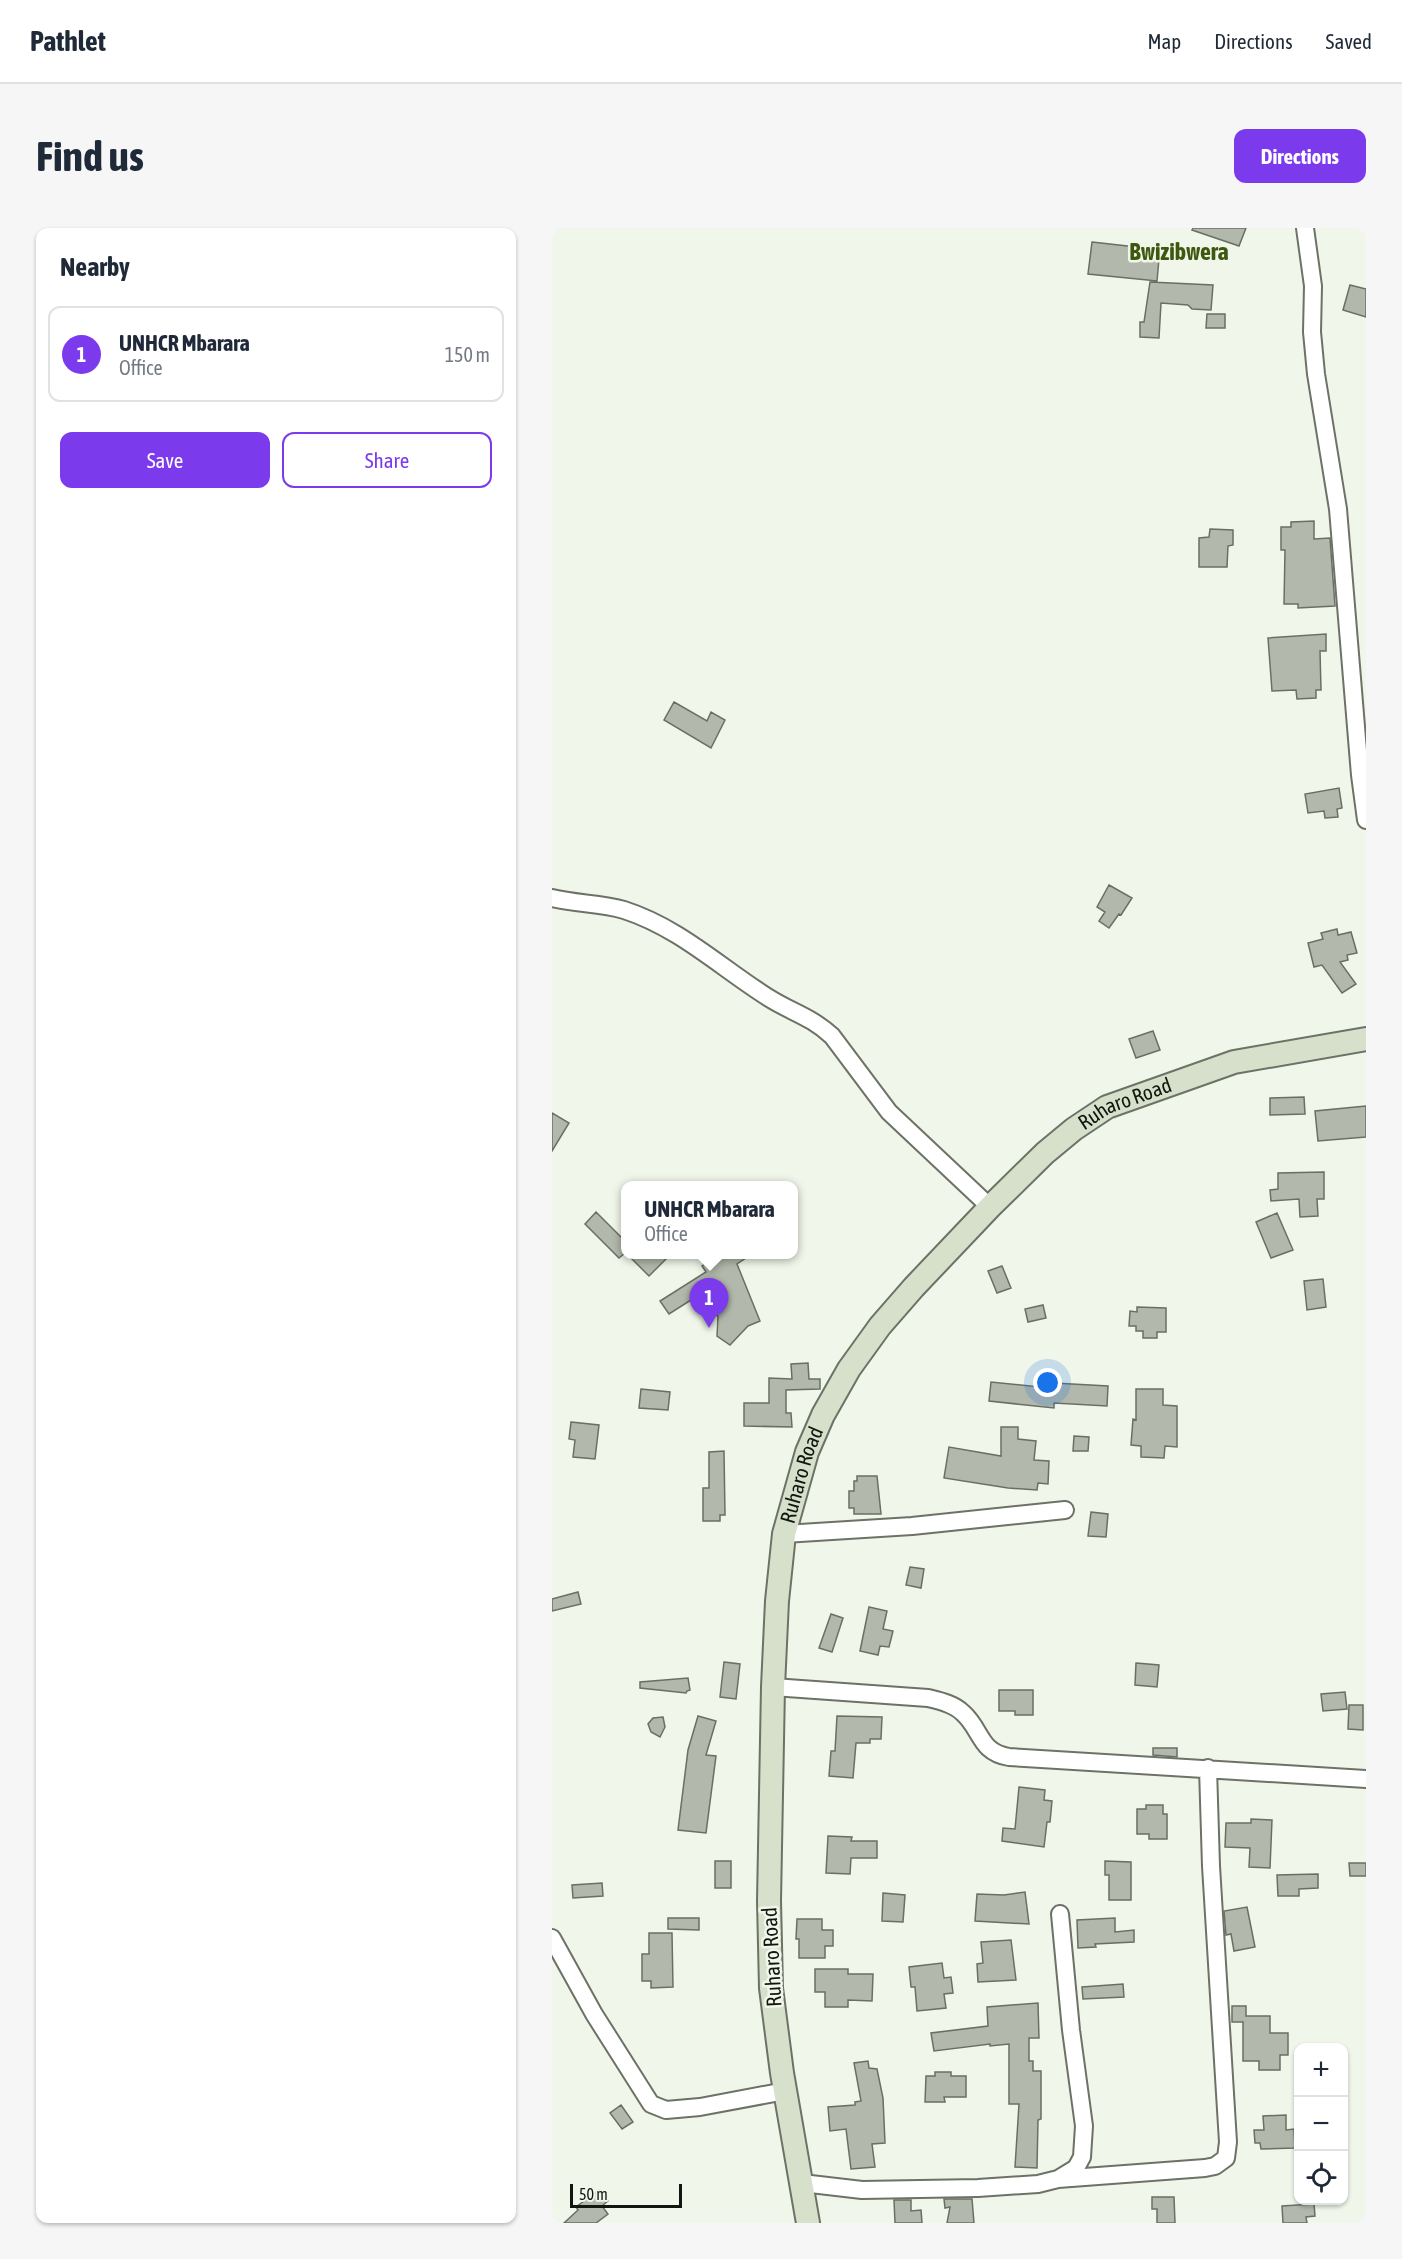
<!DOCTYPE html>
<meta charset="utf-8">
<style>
:root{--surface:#fff;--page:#f6f6f7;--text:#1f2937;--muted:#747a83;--line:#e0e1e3;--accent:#7c3aed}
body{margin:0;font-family:"Asap Condensed",sans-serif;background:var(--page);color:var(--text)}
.controls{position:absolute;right:18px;bottom:18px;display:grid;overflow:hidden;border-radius:12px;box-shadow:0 2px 4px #0004}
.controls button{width:54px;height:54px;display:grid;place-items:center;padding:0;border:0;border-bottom:2px solid var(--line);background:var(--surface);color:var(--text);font:30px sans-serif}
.scale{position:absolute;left:18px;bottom:15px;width:112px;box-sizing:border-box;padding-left:6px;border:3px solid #131510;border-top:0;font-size:16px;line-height:21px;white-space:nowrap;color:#131510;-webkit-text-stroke:4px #f0f6e9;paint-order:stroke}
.you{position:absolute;left:496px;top:1155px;width:21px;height:21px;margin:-15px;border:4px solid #fff;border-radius:50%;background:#1a73e8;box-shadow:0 0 0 9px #1a73e833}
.badge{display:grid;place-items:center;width:39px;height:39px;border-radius:50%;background:var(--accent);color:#fff;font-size:20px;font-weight:700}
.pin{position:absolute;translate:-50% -50px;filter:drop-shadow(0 2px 3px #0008)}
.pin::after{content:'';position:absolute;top:32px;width:21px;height:18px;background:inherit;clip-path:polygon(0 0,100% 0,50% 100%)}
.popup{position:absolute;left:69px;top:953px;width:177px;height:78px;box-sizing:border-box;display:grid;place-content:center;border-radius:12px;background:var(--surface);filter:drop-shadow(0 2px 4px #0005);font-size:20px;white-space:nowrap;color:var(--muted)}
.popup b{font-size:22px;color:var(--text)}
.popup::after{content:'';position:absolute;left:50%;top:100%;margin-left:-12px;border:12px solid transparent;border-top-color:var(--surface)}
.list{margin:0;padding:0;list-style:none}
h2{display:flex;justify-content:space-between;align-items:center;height:78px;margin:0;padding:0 24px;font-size:26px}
h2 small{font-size:20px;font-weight:400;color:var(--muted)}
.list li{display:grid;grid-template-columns:39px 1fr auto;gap:18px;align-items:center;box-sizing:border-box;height:96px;margin:0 12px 12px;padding:0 12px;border:2px solid var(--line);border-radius:12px}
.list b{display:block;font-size:22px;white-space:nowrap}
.list p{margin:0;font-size:20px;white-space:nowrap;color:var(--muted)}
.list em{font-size:20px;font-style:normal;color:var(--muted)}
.actions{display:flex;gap:12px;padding:18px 24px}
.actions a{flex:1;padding:14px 0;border:2px solid var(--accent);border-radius:12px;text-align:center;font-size:21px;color:var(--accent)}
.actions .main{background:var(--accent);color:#fff}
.icon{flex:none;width:33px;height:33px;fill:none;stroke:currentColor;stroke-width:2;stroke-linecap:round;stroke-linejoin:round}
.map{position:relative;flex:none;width:814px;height:1995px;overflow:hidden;border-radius:12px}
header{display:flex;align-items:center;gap:36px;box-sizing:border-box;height:84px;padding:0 30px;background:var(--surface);border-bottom:2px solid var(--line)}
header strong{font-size:28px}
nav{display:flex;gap:33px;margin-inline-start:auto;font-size:21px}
.intro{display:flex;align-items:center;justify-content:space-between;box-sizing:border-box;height:144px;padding:0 36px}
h1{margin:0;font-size:42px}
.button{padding:15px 27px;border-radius:12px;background:var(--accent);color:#fff;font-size:21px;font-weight:700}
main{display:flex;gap:36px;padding:0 36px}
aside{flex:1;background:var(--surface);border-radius:12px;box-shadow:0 2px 4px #0004}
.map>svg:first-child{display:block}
</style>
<header>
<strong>Pathlet</strong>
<nav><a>Map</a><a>Directions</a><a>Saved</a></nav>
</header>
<div class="intro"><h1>Find us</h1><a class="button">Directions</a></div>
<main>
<aside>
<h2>Nearby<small></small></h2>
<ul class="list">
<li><span class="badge">1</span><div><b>UNHCR Mbarara</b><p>Office</p></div><em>150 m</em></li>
</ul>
<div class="actions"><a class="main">Save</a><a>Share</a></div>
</aside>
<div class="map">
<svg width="814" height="1995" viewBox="0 0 814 1995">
<rect width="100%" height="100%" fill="#f0f6e9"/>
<path fill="#b2b8ab" stroke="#6a6f64" stroke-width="1.5" d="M641,0H694L687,18L640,2Z
M540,14L602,21L601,30L607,31L605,53L536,46Z
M598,54L661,57L659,82L640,81L636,77L609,75L607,110L588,109V94H592Z
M798,57L814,61V89L791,82Z
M655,86H673V100H654Z
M762,293V311L778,310L783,378L746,380V376H732L733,322H729V299H739V294Z
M658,301L681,302V317L676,318L675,339H647V310L657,309Z
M774,406V423H768L769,462H764V470L745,471L744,462L720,463L716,410Z
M122,474L155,493L159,484L173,492L159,520L112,492Z
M787,560L790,580L785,581L786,589L773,590L772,583L756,585L753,566Z
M557,657L580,670L569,687L567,686L557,700L547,693L553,684L545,679Z
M785,701L786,707L799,704L805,725L795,727L796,732L788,734L804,756L790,765L770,737L762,739L756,715L771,711L769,705Z
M601,803L608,822L584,830L577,811Z
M752,869L753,886L718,887V870Z
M814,878V909L766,913L763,883Z
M0,885L17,895L0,923Z
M772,944V971H765L766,988L748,989L747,971L719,973L718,962L726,961V945Z
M44,984L73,1013V1025L67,1030L33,996Z
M725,985L741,1022L719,1030L704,994Z
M75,1026H119L97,1048Z
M169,1026H200L185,1036L208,1093L196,1098L178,1117L165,1108L166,1088L139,1072L117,1086L108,1073L154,1044L150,1038Z
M450,1038L459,1060L445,1065L436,1043Z
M771,1051L774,1079L755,1082L752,1053Z
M491,1077L494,1090L476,1094L473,1081Z
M585,1079L614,1080V1104H605V1110H591V1103H584V1098H577L578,1083L585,1084Z
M256,1135L257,1151H268V1161L234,1162V1185H239L240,1199L192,1198V1175H217V1150L240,1151L239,1136Z
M488,1150H502V1155L556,1158L555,1178L502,1175V1180L437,1173L439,1154L488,1159Z
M89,1161L118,1164L116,1182L87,1180Z
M584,1161H611V1177L625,1178V1219L613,1218L612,1230L589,1229V1218L579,1217L581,1191L584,1192Z
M19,1194L47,1197L43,1231L21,1229L23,1212L17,1211Z
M449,1199H466V1211L484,1213L482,1232L497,1233L496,1256L486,1255L485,1262L456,1260L392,1250L397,1219L449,1228Z
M522,1208L537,1209L536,1223H521Z
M172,1223L173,1287H168V1293H151V1260H157V1224Z
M305,1248H325L329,1286H302V1280H297V1263H302V1253H305Z
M539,1284L556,1286L554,1309L536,1308Z
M358,1339L372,1341L369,1360L354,1357Z
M26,1364L29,1376L0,1383V1371Z
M317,1379L335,1383L331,1401L341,1403L337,1419L328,1418L326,1427L308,1423Z
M279,1386L291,1390L280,1424L267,1420Z
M172,1434L188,1436L184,1471L168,1469Z
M584,1435L607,1437L605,1459L583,1457Z
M136,1450L138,1462L135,1463L134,1465L88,1460V1454Z
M447,1462H481V1487H463V1483H447Z
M793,1464L795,1481L771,1483L769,1466Z
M797,1477H811V1502L796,1501Z
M146,1488L164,1493L154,1527L164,1528L154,1605L126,1602L136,1522Z
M285,1488L330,1489L329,1511H318V1515H304L301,1550L277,1548L279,1523H283Z
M111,1489L113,1499L108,1509L99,1504L96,1496L101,1490Z
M601,1520H625V1529L601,1527Z
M467,1559L493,1562L492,1572L500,1573L498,1594H495L492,1619L450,1613L451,1600L463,1601Z
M594,1577H611V1586H615V1611H597V1606H585V1581H594Z
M699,1591L720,1592L718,1640L697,1639L698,1620L673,1619L674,1595H699Z
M276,1608L300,1609L299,1613H325V1630H299L298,1646L274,1645Z
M163,1633H179V1660H163Z
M553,1633L579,1634V1672H557V1647H553Z
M797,1635H814V1648H798Z
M766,1646V1660L747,1661V1668H726L725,1647Z
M50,1655L51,1668L21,1670L20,1657Z
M473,1664L477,1696L423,1693L425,1666L452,1667Z
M331,1665L353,1667L351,1694L330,1693Z
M695,1679L703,1719L682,1723L679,1706L674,1707L672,1683Z
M116,1690H147V1702L116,1701Z
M563,1690V1704L582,1702V1714L543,1716L544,1719L526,1720L525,1692Z
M245,1691H270V1702H281V1718H273V1730H247V1711H244Z
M97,1705H120L121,1759L99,1760V1753H90V1726H97Z
M459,1712L464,1752L426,1754L425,1736L431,1735L429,1714Z
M390,1735L392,1750L399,1749L401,1765L392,1766L394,1780L365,1783L363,1759H359L357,1739Z
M263,1741H296V1746H321L320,1773L296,1772V1779H273V1764H263Z
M571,1756L572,1769L531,1771L530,1759Z
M486,1775L487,1810H477V1833H481V1843H489V1891L486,1892L485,1940L463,1939L467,1876H457V1816L438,1818V1816L382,1823L379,1805L436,1798L435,1779Z
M680,1778H694V1788H718V1805H736V1827H728V1842H707V1833H691V1794H680Z
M316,1833L317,1840L325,1841L331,1870L333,1915L320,1916L323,1939L299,1941L294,1901L278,1903L276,1879L303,1877V1874L309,1873L302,1835Z
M383,1844H399V1848H414V1869H392L393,1874H373L374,1848H383Z
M69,1877L81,1894L70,1901L58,1885Z
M734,1887V1902L742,1901L743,1920L709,1921L708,1915H703L702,1902H712L711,1888Z
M47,1962L56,1973L50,1978L56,1986L44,1995H12L26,1982L24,1979Z
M600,1969H622L623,1995H605V1981H600Z
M392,1971H420L422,1995H395L398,1979L393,1980Z
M342,1972H359V1983L369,1982L370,1995H343Z
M762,1976L763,1988L754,1989L755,1995H731L730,1978Z"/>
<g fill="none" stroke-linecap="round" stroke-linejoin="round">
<defs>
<path id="street" d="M753,0L761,58L760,104L764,146L786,281L808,547L814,592
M0,670C24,676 49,675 72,682C128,700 169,740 217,770C241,785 258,788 280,808L337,884L438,979
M232,1306L360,1298L513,1282
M221,1459L376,1470C388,1473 402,1476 411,1485C430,1502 427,1524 457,1529L814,1551
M0,1710L42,1786L99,1876L114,1882L148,1879L233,1863
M506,1951L653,1940L663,1938L674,1930L676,1914L659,1638L656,1540
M250,1955L310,1962L426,1960L486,1956L506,1951L524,1940L530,1929L532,1898L519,1802L508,1686"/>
<g id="secondary">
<path id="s1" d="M256,1995L230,1845L219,1760L217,1673L221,1459L225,1373L232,1306L255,1224L271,1187L297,1141L328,1098L362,1059L438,979L493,925L522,901L555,879L682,834L814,811"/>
</g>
</defs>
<use href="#street" stroke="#6c7266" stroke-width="20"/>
<use href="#secondary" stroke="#6c7266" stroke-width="26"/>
<use href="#street" stroke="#fff" stroke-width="16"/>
<use href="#secondary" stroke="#d7e0cb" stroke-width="22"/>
</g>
<g text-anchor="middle" stroke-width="5" stroke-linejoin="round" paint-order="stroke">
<g font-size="21" fill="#131510" stroke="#f0f6e9">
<text dy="7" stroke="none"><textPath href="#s1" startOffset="1258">Ruharo Road</textPath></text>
<text dy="7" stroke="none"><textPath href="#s1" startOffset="754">Ruharo Road</textPath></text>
<text transform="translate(220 1729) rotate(-93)" y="7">Ruharo Road</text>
</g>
<g font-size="24" font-weight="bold" fill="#3f5810" stroke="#f0f6e9">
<text x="627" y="32">Bwizibwera</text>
</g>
</g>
</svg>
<div class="controls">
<button>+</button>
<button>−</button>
<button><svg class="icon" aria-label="locate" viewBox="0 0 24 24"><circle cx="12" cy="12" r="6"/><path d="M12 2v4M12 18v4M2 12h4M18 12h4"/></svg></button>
</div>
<div class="scale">50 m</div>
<div class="you"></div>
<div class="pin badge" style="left:157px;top:1100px">1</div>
<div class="popup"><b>UNHCR Mbarara</b>Office</div>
</div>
</main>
